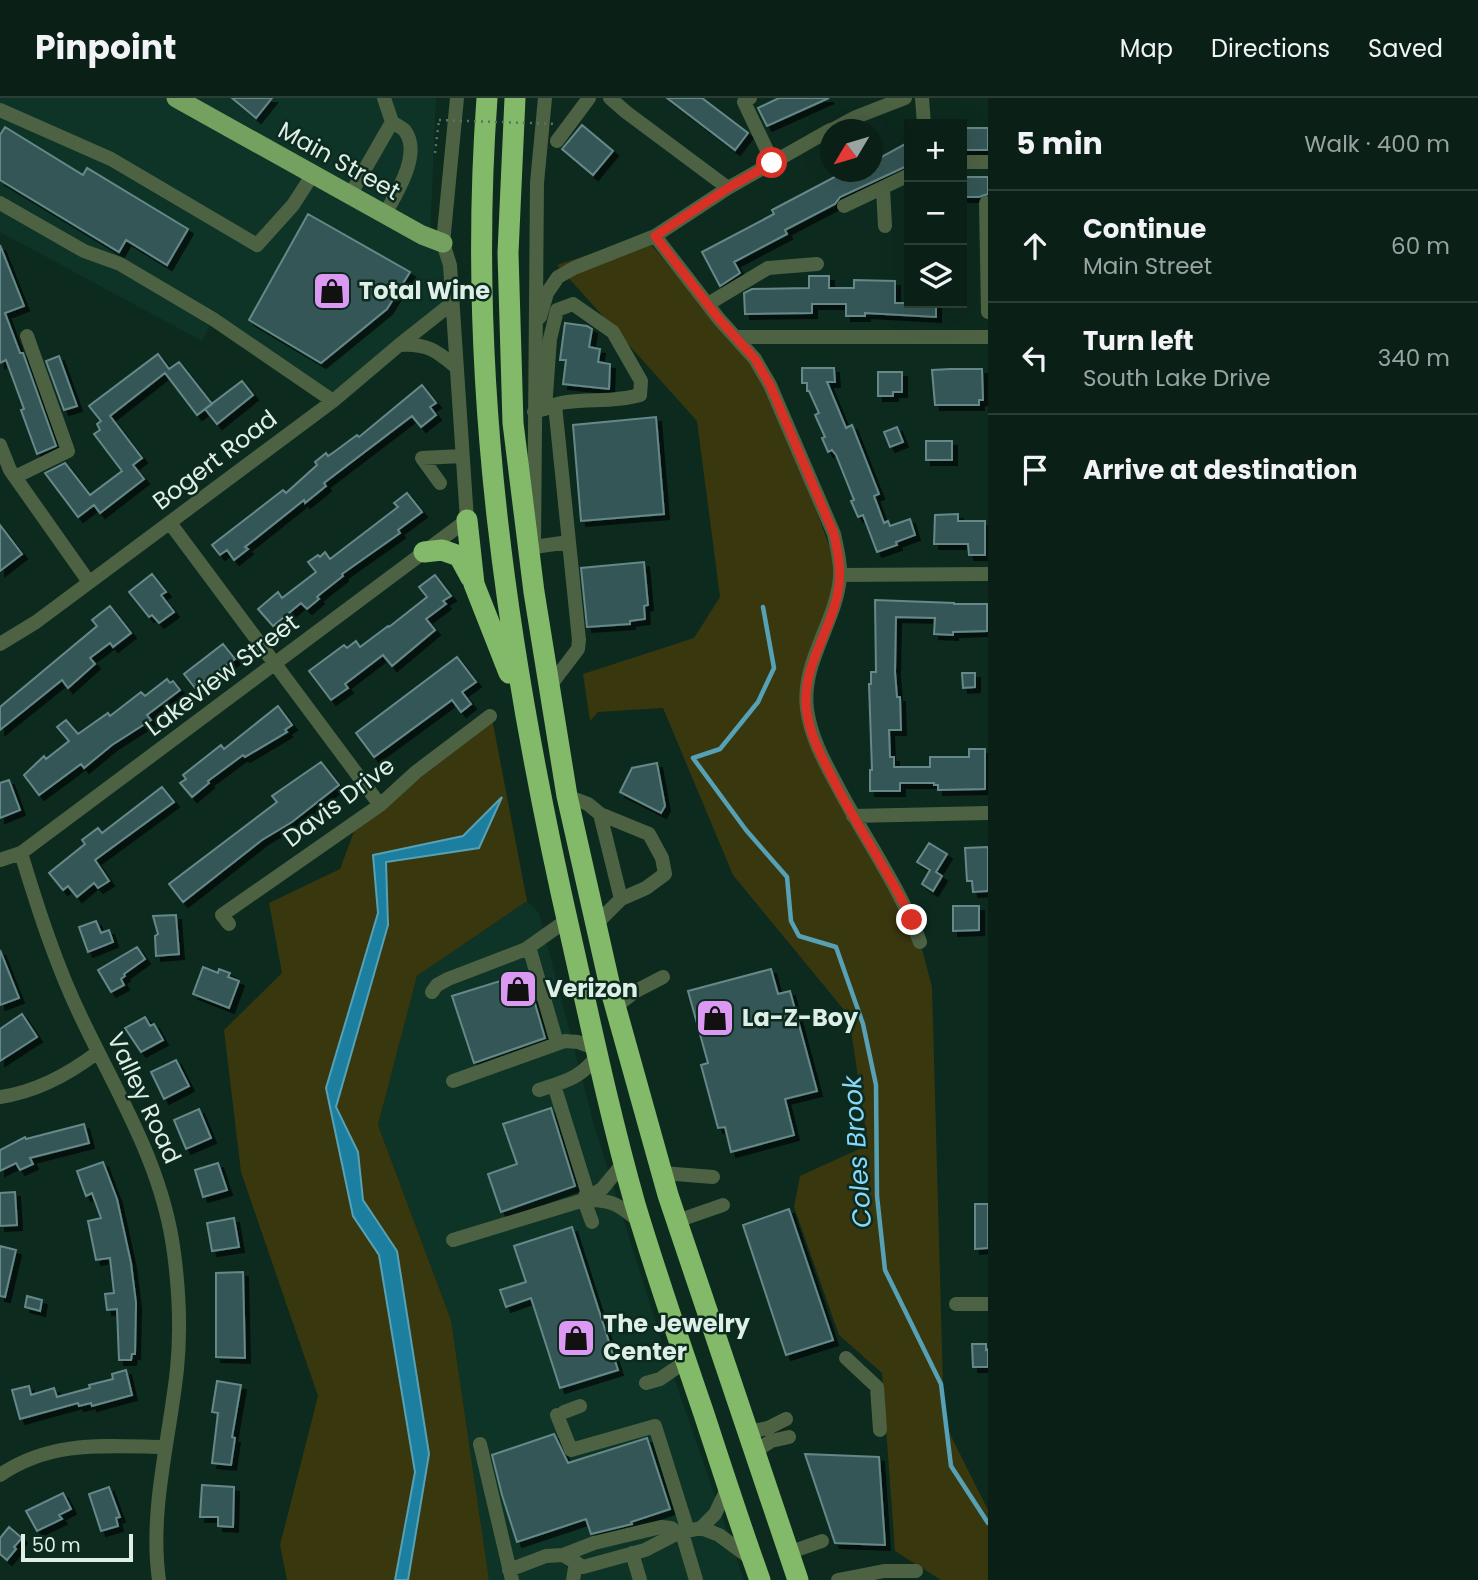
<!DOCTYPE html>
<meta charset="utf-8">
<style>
:root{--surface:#0a2017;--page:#182d24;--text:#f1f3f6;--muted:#99a3a1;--line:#2a3e36}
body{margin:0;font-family:Poppins,sans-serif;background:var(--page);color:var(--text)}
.controls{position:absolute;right:21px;top:21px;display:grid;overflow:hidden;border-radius:0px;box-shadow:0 7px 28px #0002}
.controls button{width:63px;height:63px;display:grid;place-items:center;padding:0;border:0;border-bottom:2px solid var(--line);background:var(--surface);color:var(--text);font:35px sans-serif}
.compass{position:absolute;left:820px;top:21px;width:63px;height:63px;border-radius:50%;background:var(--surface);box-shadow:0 7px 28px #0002;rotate:232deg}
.scale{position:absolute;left:21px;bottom:18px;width:112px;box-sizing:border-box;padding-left:7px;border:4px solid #deefe7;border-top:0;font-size:19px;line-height:24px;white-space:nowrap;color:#deefe7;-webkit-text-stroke:5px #0d2a1f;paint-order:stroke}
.stop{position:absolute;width:21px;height:21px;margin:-16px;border:5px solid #d93025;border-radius:50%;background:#fff}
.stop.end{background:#d93025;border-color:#fff;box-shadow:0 2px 7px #0008}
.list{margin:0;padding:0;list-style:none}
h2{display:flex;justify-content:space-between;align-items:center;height:91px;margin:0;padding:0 28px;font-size:30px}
h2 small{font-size:23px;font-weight:400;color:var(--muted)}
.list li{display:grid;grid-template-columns:46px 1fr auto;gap:21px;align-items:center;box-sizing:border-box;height:112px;padding:0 28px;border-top:2px solid var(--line)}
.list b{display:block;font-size:26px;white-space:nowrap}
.list p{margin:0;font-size:23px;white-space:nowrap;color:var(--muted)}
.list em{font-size:23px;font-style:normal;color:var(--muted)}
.icon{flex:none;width:38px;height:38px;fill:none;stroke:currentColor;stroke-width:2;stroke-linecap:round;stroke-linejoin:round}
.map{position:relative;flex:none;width:988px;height:1482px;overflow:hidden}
header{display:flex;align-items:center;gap:42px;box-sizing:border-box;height:98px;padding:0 35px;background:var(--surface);border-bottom:2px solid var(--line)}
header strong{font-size:33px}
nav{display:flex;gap:38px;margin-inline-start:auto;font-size:24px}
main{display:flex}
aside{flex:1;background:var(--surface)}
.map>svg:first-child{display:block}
</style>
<header>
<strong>Pinpoint</strong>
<nav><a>Map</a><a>Directions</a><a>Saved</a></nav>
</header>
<main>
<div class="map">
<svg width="988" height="1482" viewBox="0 0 988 1482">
<defs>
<filter id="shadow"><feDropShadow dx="5" dy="5" stdDeviation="0" flood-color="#0009"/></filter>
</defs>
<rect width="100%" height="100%" fill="#0d2a1f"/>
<path fill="#0e3427" d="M0,0H436L430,141L443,145L451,206L333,303L213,221L202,243L0,134Z
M527,803L539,815L594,1027L662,1245L744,1482H489L451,1222L378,1027L417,878Z"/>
<path fill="#39370e" d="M644,138L770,287L840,477L806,607L816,649L920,844L932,889L944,1324L988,1412V1482H941L895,1453L882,1275L839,1237L794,1109L800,1078L868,1047L849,918L733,777L663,610L598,614L590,623L583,576L694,540L720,499L697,323L557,167Z
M491,615L527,803L417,878L378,1027L451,1222L489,1482H408L429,1356L397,1153L363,1102L358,1054L336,1009L388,827L386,764L479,750L500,701L463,738L373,757L378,815L326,990L353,1118L379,1157L415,1374L395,1482H287L280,1447L318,1298L241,1074L224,932L282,875L269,805L340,771L362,712Z"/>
<path fill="#1c7fa0" stroke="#56a1b5" stroke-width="2" d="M502,699L479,750L386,764L388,827L336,1009L358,1054L363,1102L397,1153L429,1356L408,1482H395L415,1374L379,1157L353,1118L326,990L378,815L373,757L463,738Z"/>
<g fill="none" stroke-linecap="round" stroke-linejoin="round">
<path stroke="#56a1b5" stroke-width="4.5" d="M763,509L774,570L758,604L720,651L693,660L746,732L787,779L791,823L799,838L836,849L863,926L876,987L877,1098L885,1172L941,1286L951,1368L988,1425"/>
</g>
<path fill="#345657" stroke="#658888" stroke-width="2" filter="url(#shadow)" d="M232,0H272L256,20Z
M667,0H702L748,35L735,52Z
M779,0H829L767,28L758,10Z
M582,27L613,53L593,77L562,51Z
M5,29L83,77L87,70L188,131L167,167L126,142L119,154L0,82V37Z
M962,30H988V52H962Z
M909,44V67L840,99L835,106L785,132L787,136L734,164L740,175L720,188L702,154L774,116L772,112L844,74H872V64Z
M962,79H988V96L979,99H962Z
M308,116L410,174L387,211L321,265L249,222Z
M0,147L24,208L5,215L20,255H23L56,348L37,356L21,312L24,311L6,262L0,265Z
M809,178H829V190H854V182L895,183V205H936V219L865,215V218H846V206H812V215L745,216L744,195L752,191L809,190Z
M565,225L587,228L592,231L589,249L600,251L598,264L610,266L609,291L563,286L566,262H560Z
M158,256L169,271L179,264L212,306L197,317L165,275L110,318L142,360L133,367L144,381L100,415L94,407L78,419L45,375L65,365L90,397L122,373L94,336L100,332L97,326L101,323L89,308Z
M59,258L77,308L64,312L46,263Z
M802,270H834L835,284H827L846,330L852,327L879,396L874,398L884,425L888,423L890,428L910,421L915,437L896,444L897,447L877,454L863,417L858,419L851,403L854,402L836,357L832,352L828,354L822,340L825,339L815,317L819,315L809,293H807V285H802Z
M951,271H982L983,302H979V307H935L932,272Z
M878,274H902V294H893V298H878Z
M242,283L253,297L217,326L205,311Z
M422,287L436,305L430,309L436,317L421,329L412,318L324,385L326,388L305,405L304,402L245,449L248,451L234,462L227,452L220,457L212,447L283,392L286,395L317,367L315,364L326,355L328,358L334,354L357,337L359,339Z
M656,319L664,416L581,423L573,327Z
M897,329L903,344L890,349L884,334Z
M926,343H952V362H926Z
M407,395L422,414L398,432L400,435L342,476L343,478L319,497L317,499L319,501L307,511L301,505L273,528L258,511L278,494L282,500L316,474L308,464L318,457L320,459L325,454L330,461L398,409L394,405Z
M958,416V423H985V457H969L968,446H934L935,417Z
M0,427L22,456L0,473Z
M644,464L648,507L644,508L645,521L630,523V526L587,529L581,470Z
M152,476L166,494L161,497L174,514L159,525L152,517L149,519L129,494Z
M435,477L451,498L443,503L446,506L426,521L435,532L392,568L383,557L345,586L348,590L331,602L309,573L344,547L347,550L356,543L360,549L388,528L389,529L427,499L419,489Z
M875,502L954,505V506H987V533L953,534V537L934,536L935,520L896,519L895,574L897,599H900L901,632H889L890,659H894V669H930V659H969V651H985V691L938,692V687H934V685H900V693H870V672H872L869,586H871V574H876Z
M110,508L131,535L113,549L110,545L90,560L95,566L68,590L62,582L0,632V609L97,528L92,522Z
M223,546L235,561L195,590L184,576Z
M457,559L476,584L462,594L471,606L461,614L452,602L374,659L356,635Z
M962,575H975V589L963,590Z
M167,581L170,585L173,583L180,592L147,617L151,622L112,647L84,670L81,666L39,697L24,677L44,658L46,661L69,643L57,629L66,622L78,636L108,615L110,618L141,594L145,598Z
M278,608L292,627L285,632L287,634L245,659L243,657L208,683L209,685L192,699L180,685L186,681L183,677L221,647L224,651Z
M321,664L339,687L292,724L262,742L183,804L169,786L277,704L272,698Z
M657,665L665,708L661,715L620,694L632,670Z
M9,682L20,712L0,720V685Z
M162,689L174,704L95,762L109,783L98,790L94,785L77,799L68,788L63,792L49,775L85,746L82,742L98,730L102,735Z
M929,745L947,756L936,774L942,778L933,793L922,786L930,772L917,764Z
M988,749V793L973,794L972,783H967L965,750Z
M953,808H979V832L953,833Z
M176,817L179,856L156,858L155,838L158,836L153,818Z
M96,823L101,835L109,832L113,844L88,854L79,829Z
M137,849L145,861L124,876L125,878L121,881L124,887L111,894L98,872Z
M0,852L19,900L0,907Z
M203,869L218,875L219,871L230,875L228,879L239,883L229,910L193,896Z
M771,871L778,896L790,893L817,993L785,1001L794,1037L731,1054L725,1029L718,1030L701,967L708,965L688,893Z
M526,875L545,940L474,965L452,898Z
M22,916L37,939L0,963V931Z
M145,919L150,928L154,926L163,942L141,954L125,930Z
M176,962L189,988L164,1001L151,974Z
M551,1010L575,1088L501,1114L488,1076L517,1066L503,1026Z
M199,1011L211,1040L186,1051L174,1022Z
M84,1026L89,1045L30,1060L33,1066L20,1072L16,1065L0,1073V1052L25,1039L26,1041Z
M103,1064L117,1101L131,1165L136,1205L135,1256H132L131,1262H119L117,1211L107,1212L105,1196L114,1195L110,1160L96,1162L88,1123L101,1120L92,1095L86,1098L77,1073Z
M218,1065L227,1092L203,1099L195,1072Z
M15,1094L17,1127L0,1128V1095Z
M975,1106H988V1150L975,1151Z
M789,1111L833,1242L786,1257L743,1127Z
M234,1120L239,1149L212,1153L207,1125Z
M572,1129L618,1272L560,1290L531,1200L506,1209L500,1192L526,1184L514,1148Z
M0,1148L16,1152L5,1199L0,1198Z
M243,1174L245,1260L216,1259V1175Z
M27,1198L42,1202L40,1213L25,1209Z
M972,1246H986V1252L988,1251V1269H973Z
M126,1272L132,1297L92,1308L91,1305L79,1308L78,1305L20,1321L12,1292L29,1288L31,1297L54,1290L57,1299L90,1290L89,1287L113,1281L112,1276Z
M217,1283L241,1287L232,1339L235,1340L231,1367L212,1365L218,1315L212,1314Z
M554,1336L568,1365L647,1340L670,1411L631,1424L632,1426L591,1436L586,1421L517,1444L502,1397L492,1357Z
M805,1356L879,1359L885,1447L835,1445Z
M202,1387L234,1389L233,1429L218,1428V1419H200Z
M109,1389L120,1419L116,1420L118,1428L101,1433L89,1396Z
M63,1395L71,1411L59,1417L62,1421L37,1433L26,1413Z
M9,1429L22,1440L14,1449L16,1451L7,1462L0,1456V1440Z"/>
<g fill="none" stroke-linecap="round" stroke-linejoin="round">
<path stroke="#5a7268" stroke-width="2.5" stroke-dasharray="2 5" stroke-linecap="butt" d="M435,55L439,22"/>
<path stroke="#4d6243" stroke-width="14" d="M545,0L537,85L534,449L569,444
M610,0L626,14L728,90
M750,0L744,4L773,65
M922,0L924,26
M0,12L111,61L257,147L293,107L313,76
M832,32L856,19L905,0
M557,43L589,0
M962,64H988
M883,90L885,128
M350,97L392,24L384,0
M0,105L84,153L120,166L213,221L333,303
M986,105L988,214
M844,108L909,77
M385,116C396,96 422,56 405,33C403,30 396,27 392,24
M655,138L719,221L755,261L770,287L834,436C837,450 841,464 840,478C837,524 801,563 807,611C811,640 824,663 838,689C865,741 900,789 920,844
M708,206L768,170L817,166
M540,219L547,195L558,179L574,170L655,138L728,90L830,32
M738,239H988
M399,247C426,245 436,252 456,269
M534,314C545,311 555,305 567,304C592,301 616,304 640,297L641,283L613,234L573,206L557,212L550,241L545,311
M0,347L10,372L89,484
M15,379L68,353L27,238
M440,385L422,360L462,358
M170,425L380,707
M840,477L988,476
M0,546L36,524L333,303L398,248L451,206
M549,589L578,551L579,542L555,307
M567,698L588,706L600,716L649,736L662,760L665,776L646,790L621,801L596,826
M600,716L621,801
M853,718L988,715
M21,755C38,811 56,867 81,919C118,997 163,1068 174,1155C179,1193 181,1232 177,1271C170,1339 149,1413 159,1482
M0,762L21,755L467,422L450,167L443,145L457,0
M229,826L222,817L380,707L416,674L490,618
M529,849L557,945
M432,894L437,887L448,881L526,851L567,822
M615,909L636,893L663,879
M453,983L565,943L578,944L597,951
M554,987L587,1093L584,1102L592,1124
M539,992C566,983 581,980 598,957
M0,999C36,994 69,976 98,954
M662,1075L713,1079
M586,1102C611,1101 619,1107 639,1123
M677,1123L723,1107
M453,1142L584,1102L602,1091L625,1063
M956,1206H988
M846,1260L877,1289L880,1332
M646,1285L660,1281L686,1263
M564,1314L580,1308
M557,1317L571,1352L655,1328L688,1433
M747,1334L768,1330L786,1321
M480,1346L512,1482
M754,1354L771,1343L789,1339
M0,1377C51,1342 105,1348 164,1349
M701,1430L719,1437L753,1462
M682,1435L696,1482
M632,1455L640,1482
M788,1455L822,1443
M563,1457L583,1469L645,1452L678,1435L701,1430L715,1416L728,1389
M509,1472L546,1458L563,1457L594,1445L661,1429L671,1430L678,1435
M573,1482L576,1464
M838,1482L884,1473H916"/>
<path stroke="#74a15f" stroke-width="19" d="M176,0L422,137L443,145"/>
<path stroke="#83ba6a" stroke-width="21" d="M487,0C466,283 508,563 571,839C591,928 610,1018 635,1106C656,1176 680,1246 704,1316C722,1371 740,1427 760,1482
M515,0L508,155L513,325L534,494L567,698L611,893L668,1097L798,1482
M467,422L474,486L509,575
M424,454L442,452L459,458L471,480"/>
<path stroke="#5a7268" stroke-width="2.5" stroke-dasharray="2 5" stroke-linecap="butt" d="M439,22L558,26"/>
</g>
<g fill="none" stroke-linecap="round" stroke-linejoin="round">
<path stroke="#d93025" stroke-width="9" d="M772,65L728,90L655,138L719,221L755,261L770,287L834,436C839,458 842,478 837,499C828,537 804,567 806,607C808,636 823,661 836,687C860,733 890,776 912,822"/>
</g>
<defs>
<symbol id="shop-square" viewBox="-11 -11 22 22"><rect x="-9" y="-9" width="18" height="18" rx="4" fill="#dc99f4" stroke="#0d2a1f"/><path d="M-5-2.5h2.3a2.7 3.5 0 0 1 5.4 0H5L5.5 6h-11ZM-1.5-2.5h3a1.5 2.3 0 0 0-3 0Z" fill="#111"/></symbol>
</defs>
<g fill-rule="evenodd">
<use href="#shop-square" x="310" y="171" width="44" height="44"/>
<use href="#shop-square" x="496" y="869" width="44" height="44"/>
<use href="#shop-square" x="693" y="898" width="44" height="44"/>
<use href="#shop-square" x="554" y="1218" width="44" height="44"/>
</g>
<g text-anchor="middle" stroke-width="5" stroke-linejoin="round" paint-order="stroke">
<g font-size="24" fill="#deefe7" stroke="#0d2a1f">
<text transform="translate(339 63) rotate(29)" y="8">Main Street</text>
<text transform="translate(215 362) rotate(-37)" y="8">Bogert Road</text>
<text transform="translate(222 577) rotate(-37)" y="8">Lakeview Street</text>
<text transform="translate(339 704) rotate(-37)" y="8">Davis Drive</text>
<text transform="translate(144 1000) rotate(65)" y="8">Valley Road</text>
</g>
<g font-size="24" font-weight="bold" fill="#deefe7" stroke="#0d2a1f" text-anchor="start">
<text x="359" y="201">Total Wine</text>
<text x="545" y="899">Verizon</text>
<text x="742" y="928">La-Z-Boy</text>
<text x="603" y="1234">The Jewelry<tspan x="603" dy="28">Center</tspan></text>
</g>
<g font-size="26" font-style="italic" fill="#86d7f9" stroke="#0d2a1f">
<text transform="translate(857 1054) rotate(-94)" y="9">Coles Brook</text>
</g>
</g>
</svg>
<div class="controls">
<button>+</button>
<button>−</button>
<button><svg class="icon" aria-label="layers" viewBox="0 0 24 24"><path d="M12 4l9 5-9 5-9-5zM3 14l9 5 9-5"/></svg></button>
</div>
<svg class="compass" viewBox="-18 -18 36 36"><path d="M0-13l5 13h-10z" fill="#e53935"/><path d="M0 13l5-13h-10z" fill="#99a3a1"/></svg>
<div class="scale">50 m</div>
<div class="stop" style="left:772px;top:65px"></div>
<div class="stop end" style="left:912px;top:822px"></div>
</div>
<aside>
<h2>5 min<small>Walk · 400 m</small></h2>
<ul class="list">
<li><svg class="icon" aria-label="ahead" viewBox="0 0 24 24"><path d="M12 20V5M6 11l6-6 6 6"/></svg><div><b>Continue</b><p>Main Street</p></div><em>60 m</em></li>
<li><svg class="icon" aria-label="left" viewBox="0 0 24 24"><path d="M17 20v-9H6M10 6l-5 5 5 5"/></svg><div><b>Turn left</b><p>South Lake Drive</p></div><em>340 m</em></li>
<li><svg class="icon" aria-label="arrive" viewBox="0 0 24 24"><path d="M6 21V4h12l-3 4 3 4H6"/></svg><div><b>Arrive at destination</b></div></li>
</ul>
</aside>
</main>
